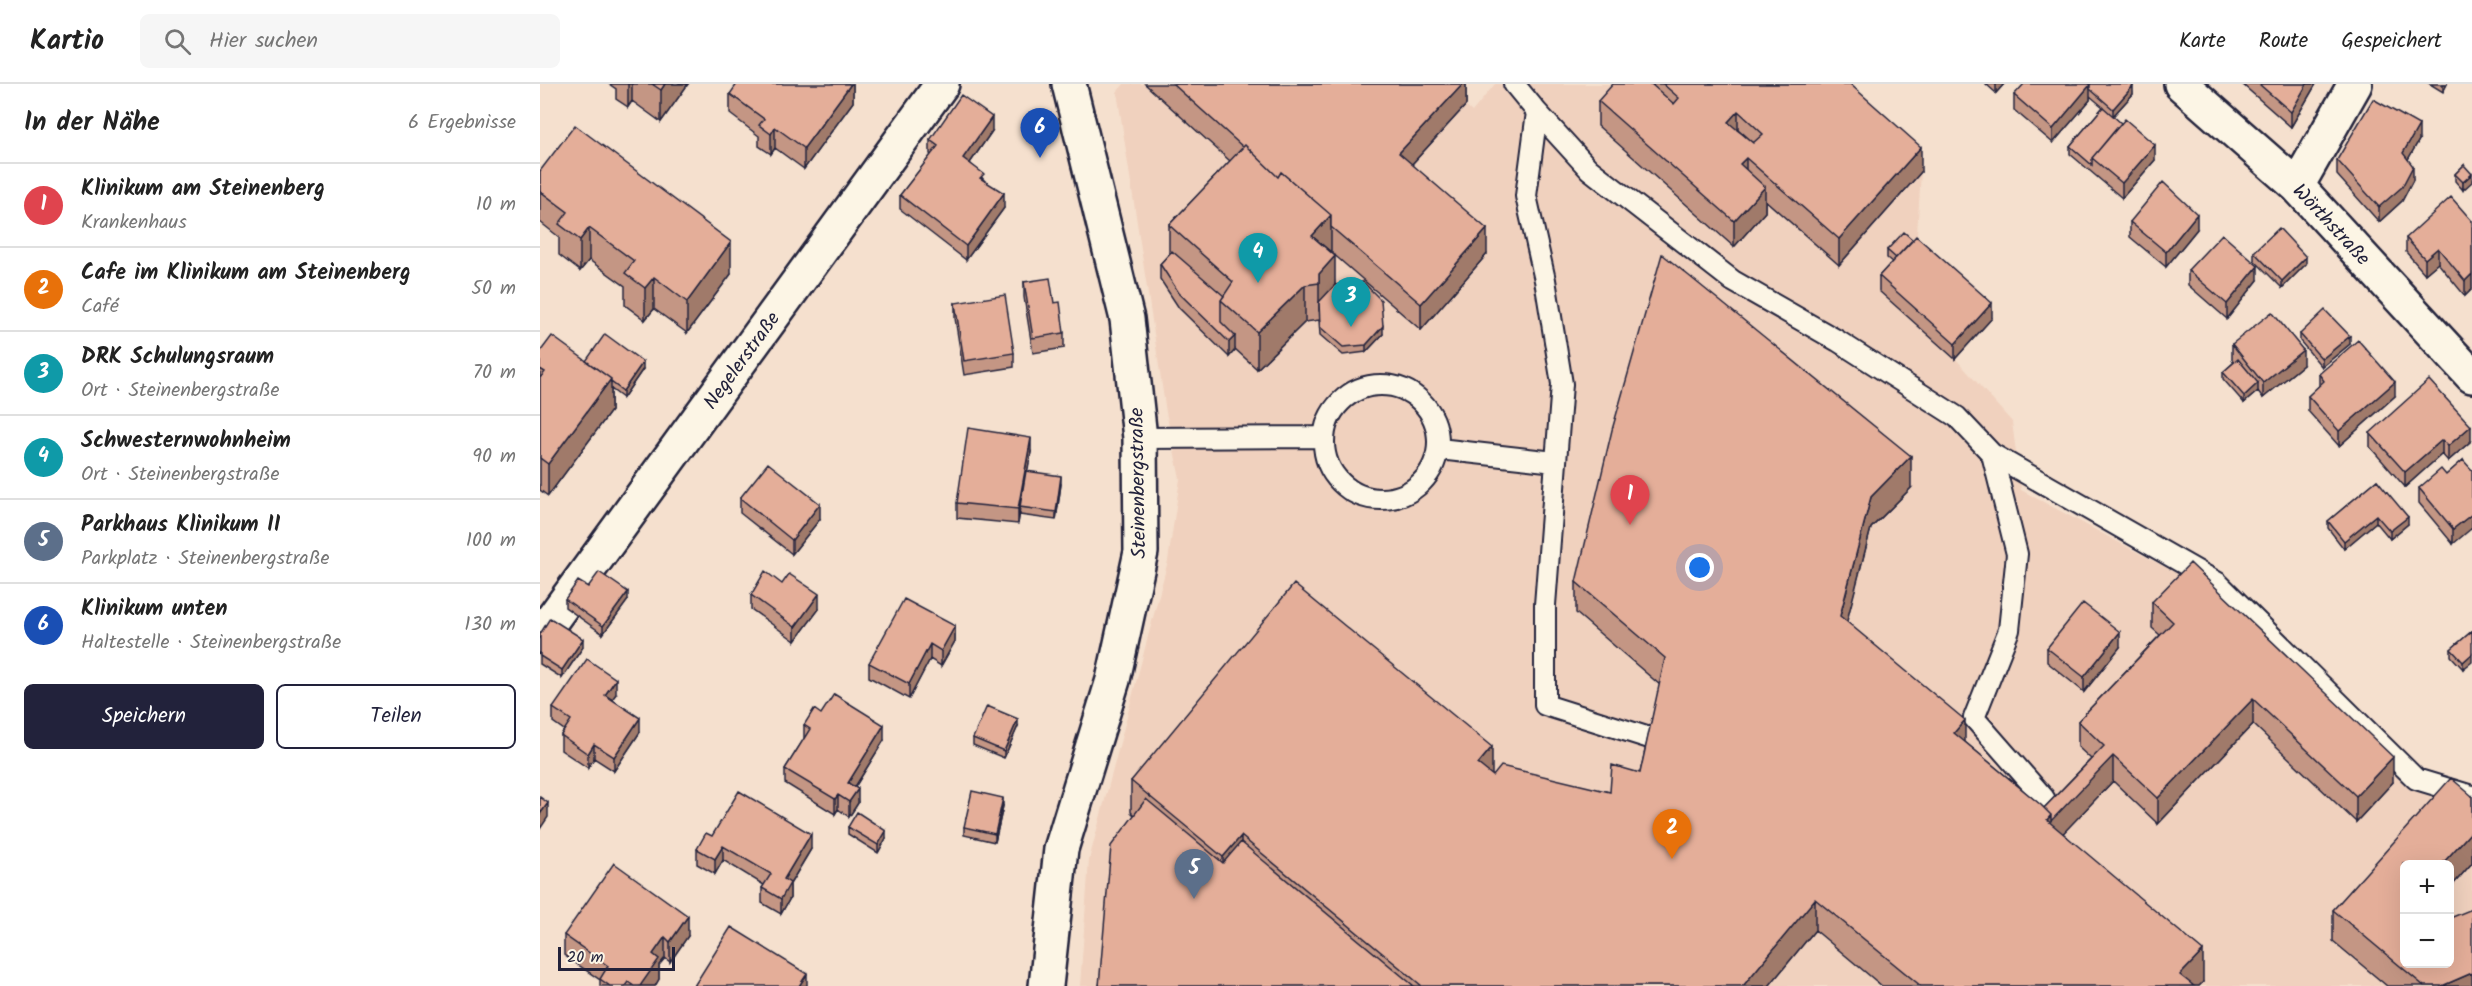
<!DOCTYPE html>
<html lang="de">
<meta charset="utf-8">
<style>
:root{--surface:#fff;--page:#f6f6f6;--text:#222;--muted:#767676;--line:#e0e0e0;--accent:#22223b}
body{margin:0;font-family:Kalam,sans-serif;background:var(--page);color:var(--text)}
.controls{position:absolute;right:18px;bottom:18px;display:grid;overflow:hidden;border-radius:9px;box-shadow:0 6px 24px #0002}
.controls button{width:54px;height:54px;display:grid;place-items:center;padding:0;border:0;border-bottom:2px solid var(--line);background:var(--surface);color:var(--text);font:30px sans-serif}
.scale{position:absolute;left:18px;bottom:15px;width:117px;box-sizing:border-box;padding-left:6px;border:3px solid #22223b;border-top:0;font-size:16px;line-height:21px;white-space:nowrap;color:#22223b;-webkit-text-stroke:4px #fcf5e5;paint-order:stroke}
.you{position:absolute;left:1160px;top:484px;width:21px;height:21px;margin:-15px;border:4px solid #fff;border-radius:50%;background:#1a73e8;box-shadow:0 0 0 9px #1a73e833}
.badge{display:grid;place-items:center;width:39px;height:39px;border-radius:50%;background:var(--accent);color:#fff;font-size:20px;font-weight:700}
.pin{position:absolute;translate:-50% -50px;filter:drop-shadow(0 2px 3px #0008)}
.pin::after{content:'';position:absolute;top:32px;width:21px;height:18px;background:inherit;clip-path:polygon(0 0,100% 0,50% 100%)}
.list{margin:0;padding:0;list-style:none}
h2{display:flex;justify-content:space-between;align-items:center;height:78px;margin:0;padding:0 24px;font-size:26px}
h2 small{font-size:20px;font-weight:400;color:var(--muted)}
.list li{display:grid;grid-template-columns:39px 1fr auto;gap:18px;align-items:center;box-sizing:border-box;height:84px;padding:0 24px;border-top:2px solid var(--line)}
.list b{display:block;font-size:22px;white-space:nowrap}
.list p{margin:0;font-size:20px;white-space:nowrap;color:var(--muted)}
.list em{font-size:20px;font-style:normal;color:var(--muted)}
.actions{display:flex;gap:12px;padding:18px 24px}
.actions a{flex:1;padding:14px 0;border:2px solid var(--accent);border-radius:9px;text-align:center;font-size:21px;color:var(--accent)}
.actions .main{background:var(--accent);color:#fff}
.icon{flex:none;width:33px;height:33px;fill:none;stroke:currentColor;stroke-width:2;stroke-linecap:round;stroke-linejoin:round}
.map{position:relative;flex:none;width:1932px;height:902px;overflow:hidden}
header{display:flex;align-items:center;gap:36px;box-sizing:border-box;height:84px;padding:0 30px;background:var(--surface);border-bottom:2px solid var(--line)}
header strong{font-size:28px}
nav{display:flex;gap:33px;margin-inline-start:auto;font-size:21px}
.search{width:420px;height:54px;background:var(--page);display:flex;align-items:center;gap:15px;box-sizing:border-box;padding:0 21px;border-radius:9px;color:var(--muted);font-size:22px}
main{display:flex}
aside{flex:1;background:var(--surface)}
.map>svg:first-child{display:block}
</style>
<header>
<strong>Kartio</strong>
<div class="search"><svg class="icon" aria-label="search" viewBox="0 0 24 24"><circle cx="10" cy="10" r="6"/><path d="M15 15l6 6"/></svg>Hier suchen</div>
<nav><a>Karte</a><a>Route</a><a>Gespeichert</a></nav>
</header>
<main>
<aside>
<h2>In der Nähe<small>6 Ergebnisse</small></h2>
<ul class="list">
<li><span class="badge" style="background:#e0444e">1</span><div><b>Klinikum am Steinenberg</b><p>Krankenhaus</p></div><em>10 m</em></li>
<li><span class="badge" style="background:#e8710a">2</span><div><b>Cafe im Klinikum am Steinenberg</b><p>Café</p></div><em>50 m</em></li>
<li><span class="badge" style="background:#0f9aa8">3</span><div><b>DRK Schulungsraum</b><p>Ort · Steinenbergstraße</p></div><em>70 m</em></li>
<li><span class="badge" style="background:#0f9aa8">4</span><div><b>Schwesternwohnheim</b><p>Ort · Steinenbergstraße</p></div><em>90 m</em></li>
<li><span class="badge" style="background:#5c6f8a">5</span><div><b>Parkhaus Klinikum II</b><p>Parkplatz · Steinenbergstraße</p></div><em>100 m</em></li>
<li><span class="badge" style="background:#1a4fb4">6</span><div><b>Klinikum unten</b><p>Haltestelle · Steinenbergstraße</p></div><em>130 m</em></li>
</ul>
<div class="actions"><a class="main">Speichern</a><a>Teilen</a></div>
</aside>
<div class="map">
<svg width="1932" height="902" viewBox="0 0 1932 902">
<rect width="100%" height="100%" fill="#f5e0ce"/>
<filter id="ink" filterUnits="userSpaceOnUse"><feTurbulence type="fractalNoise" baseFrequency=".0167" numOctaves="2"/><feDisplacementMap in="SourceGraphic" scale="12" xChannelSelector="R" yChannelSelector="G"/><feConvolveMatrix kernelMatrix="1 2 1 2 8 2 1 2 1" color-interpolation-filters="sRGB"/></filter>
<g filter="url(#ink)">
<path fill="#f0d1be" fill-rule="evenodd" d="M584,0H902L932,28L955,0H1281L1381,88L1376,166L1452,234L1416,275L1472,338L1481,406L1651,497L1869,705L1932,726V902H540L549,776L628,477L640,395L626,328L577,8ZM1864,780H1910V880H1864Z"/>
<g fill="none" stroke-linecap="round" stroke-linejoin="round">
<defs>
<path id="service" d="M974,0L997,28L986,112L1005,196L1022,300L1005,521V621L1116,656
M997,28L1049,85L1193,197L1298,257L1417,333L1452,370L1477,470L1469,546L1434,634L1504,714
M784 358a57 57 0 1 1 114 0a57 57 0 1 1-114 0Z
M600,354L783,353
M899,365L1015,378
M1452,370L1678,499L1876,695L1932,712"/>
<path id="minor" d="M1641,0L1757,102L1932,292
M1757,102L1815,0
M0,552L402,0
M506,902L521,765L573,596L601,468L600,354L587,235L529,0"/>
</defs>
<use href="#service" stroke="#22223b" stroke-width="24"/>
<use href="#minor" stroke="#22223b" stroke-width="38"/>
<use href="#service" stroke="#fcf5e5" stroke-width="20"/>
<use href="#minor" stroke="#fcf5e5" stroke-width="33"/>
</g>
<path fill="#c49684" stroke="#22223b" stroke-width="1.5" d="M69,0H148L121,38L92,17L88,23L76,15V5Z
M313,0V18L264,85L235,64L231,70L219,62V52L190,30V10Z
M605,0H926V21L872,80L947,170L881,246L791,168L795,201L843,250L826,268L803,271L780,251L779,236L765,238L717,285L695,265V266L689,273L639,224L620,195V180L629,170V141L690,77Z
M1113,0H1310L1381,88L1299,181L1225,116V128L1194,163L1058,42V17L1113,2Z
M1446,0H1464L1456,9Z
M1591,0L1593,10L1573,32L1615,76L1582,114L1530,70V62L1563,23L1550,12V16L1513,59L1474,26V11Z
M1702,0H1776L1751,43Z
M1890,0H1907L1903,8Z
M452,47L430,79L444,96L464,124L426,176L360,125V111L391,71L390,70V56Z
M1879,56L1868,75L1873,96L1862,117L1839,138L1797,91V76Z
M1924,81L1923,106L1915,97V90Z
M0,87L191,190L147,249L114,225L105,236L85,221V202L49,176L40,187L19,171V153L0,138Z
M1932,137V205L1925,212L1898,179L1885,190L1866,168V154Z
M1590,138L1657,145L1626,183L1590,153Z
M1347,166L1452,234L1415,275L1339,207V192L1352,178L1347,174Z
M1714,168L1766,180L1742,204L1714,176Z
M1648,186L1718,196L1687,235L1648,201Z
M484,198L514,219L524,249V264L493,269L484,213Z
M415,219L474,269V283L424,291L415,234Z
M1760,250L1810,260L1782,283L1760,257Z
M1692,260L1763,281L1723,314L1718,307L1704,319L1683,295V288L1694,278L1692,275Z
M0,268L46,277L103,285L83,314L71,305V327L8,412L0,406Z
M1779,290L1855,312L1799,362L1768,327V312L1779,302Z
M1830,349L1931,357L1908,377L1902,370L1865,403L1830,363Z
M491,368L487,387L521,400L516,436L480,431V428L478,440L417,434V419Z
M1923,376L1913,460L1879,419V404L1906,391Z
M1837,396L1868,440L1850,455L1836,438L1804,465L1788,444V437Z
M1371,404L1331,444L1306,538L1425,658L1504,724L1551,675L1538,663V637L1620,551L1612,544V518L1853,698L1816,738L1713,640L1618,740L1573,697L1523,749L1663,898L1659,902H1342L1275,846L1229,902H559L594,731L591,728V697L952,691L953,692L1070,708L1100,689L1120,601L1036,529V498Z
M200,414L280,435L252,470L200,429Z
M242,500L279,525L255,557L211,525V511Z
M48,503L88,516L63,550L25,523V515Z
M415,542V557L401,582L390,575L369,615L329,593V579Z
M1932,547L1923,585L1911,572V565Z
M0,550L43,563L22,594L0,580Z
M1580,563L1544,608L1507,578V564Z
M76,610L72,615L100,648L74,687L54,674L48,684L21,666V651L24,646L13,638V624Z
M281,630L344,656L315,703L318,719L309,733L298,725L295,730L245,699V685L264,655V641Z
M478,642L464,674L433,661V654Z
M1932,712V779L1910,804V780H1864V879L1932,902H1847L1793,857V826Z
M463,722L455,758L424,751V743Z
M308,743L346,754L338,769L308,750Z
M172,752L271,765L250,800V814L241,830L222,819V804L224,801L183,776L175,790L157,780V765Z
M24,851L148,852L130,878L125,874L119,881V895L115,902H60V896L24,871Z"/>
<path fill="#a07a6b" stroke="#22223b" stroke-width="1.5" d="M88,0H92V17L88,23Z
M125,0H148L121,38V6Z
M311,0H313V18L264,85V64Z
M923,0H926V21L859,94V69Z
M1456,0H1464L1456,9Z
M1767,0H1776L1751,43V28Z
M1903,0H1907L1903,8Z
M1550,1V16L1513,59V45Z
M1593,2V10L1573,32V25Z
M1198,27V53L1188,38Z
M452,33V47L423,89V74Z
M1879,41V56L1863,84V69Z
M235,43V64L231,70V50Z
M1615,61V76L1582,114V99Z
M1381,63V88L1299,181V155Z
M1206,74V99L1200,80Z
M1873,82V96L1862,117L1839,138V123Z
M1932,90V98L1923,106V98Z
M1225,103V128L1194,163V137Z
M464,109V124L426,176V162Z
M1657,130V145L1626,183V168Z
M791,131V168L772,152Z
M49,144V176L40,187V156Z
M947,145V170L881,246V220Z
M191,158V190L147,249V218Z
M1898,164V179L1885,190V175Z
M795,172V209L779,226V190Z
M1766,173V180L1742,204V197Z
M1718,182V196L1687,235V220Z
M1932,190V205L1925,212V197Z
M114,193V225L105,236V204Z
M765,201V238L717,285V248Z
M1452,219V234L1415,275V260Z
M843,242V250L826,268V261Z
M695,252V266L689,273V258Z
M1810,252V260L1782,283V275Z
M1763,266V281L1723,314V299Z
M103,278V285L83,314V307Z
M71,295V327L8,412V380Z
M1855,298V312L1799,362V347Z
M1718,299V307L1704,319V312Z
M1931,342V357L1908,377V362Z
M491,354V368L481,423H480L478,440V425Z
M1902,356V370L1865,403V388Z
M1371,372V404L1331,444L1300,564V532L1331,413Z
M521,392V400L516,436V428Z
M280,420V435L252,470V456Z
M1932,430V444L1913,460V445Z
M1836,431V438L1804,465V457Z
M1868,433V440L1850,455V447Z
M88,508V516L63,550V542Z
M279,510V525L255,557V543Z
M415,542V557L401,582V567Z
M1580,548V563L1544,608V593Z
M43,555V563L22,594V586Z
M390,560V575L369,615V600Z
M1932,570V578L1923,585V578Z
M76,595V610L65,625V611Z
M1713,615V640L1618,740V714Z
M100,634V648L74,687V673Z
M478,635V642L464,674V667Z
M1425,636V668L1414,649Z
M344,641V656L308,714V699Z
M54,660V674L48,684V670Z
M952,663V695L938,680Z
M1573,672V697L1511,762L1507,736L1511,731Z
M1853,673V698L1816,738V712Z
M318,705V719L309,733V718Z
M298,711V725L295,730V715Z
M463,714V722L455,758V750Z
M8,719V733L0,745V730Z
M346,747V754L338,769V761Z
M1932,747V779L1910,804V780H1902Z
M271,750V765L250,800V814L241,830V815L244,795Z
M701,752V784L683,804V773Z
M183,762V776L175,790V775Z
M1275,815V846L1229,902H1203Z
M148,832V852L130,878V858Z
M125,853V874L119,881V895L115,902H100L113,870Z
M1663,867V898L1659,902H1640V891Z
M1932,889V902H1902Z
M267,890V902H259Z"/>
<path fill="#e4ae99" stroke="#22223b" stroke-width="1.5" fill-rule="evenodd" d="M112,0H125L121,6Z
M197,0H311L264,64L235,43L231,50L219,41L224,35L190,10Z
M633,0H923L859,69L947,145L881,220L791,143V131L741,88L738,93L705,61L703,63Z
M1073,0H1111L1134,20L1139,14L1123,0H1310L1381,63L1299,155L1206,74L1200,80L1225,103L1194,137L1058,17ZM1198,27L1223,50L1213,59L1188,38Z
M1484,0H1548L1550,1L1513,45L1474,11Z
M1548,0H1591L1593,2L1573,25L1550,5V1Z
M1719,0H1767L1751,28Z
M421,11L452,33L423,74L444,90L440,94L464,109L426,162L360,111L398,62L390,56Z
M1833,15L1879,41L1863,69L1873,82L1862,103L1839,123L1797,76Z
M1563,23L1581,39L1552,74V81L1530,62Z
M1585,35L1615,61L1582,99L1552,74Z
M35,41L191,158L147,218L114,193L105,204L85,189L94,177L49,144L40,156L19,140L28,128L0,107V87Z
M1198,45L1214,59L1197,46Z
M705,61L738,93L741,88L791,131L772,152L795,172L779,190V199L765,201L717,248L681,216L693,198L629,141Z
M1924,81L1932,90L1923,98L1915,90Z
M1623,98L1657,130L1626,168L1590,138Z
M1911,113L1932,137V190L1925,197L1898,164L1885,175L1866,154Z
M1739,144L1766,173L1742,197L1714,168Z
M1364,148L1373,156L1356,174L1347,166Z
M1682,150L1718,182L1687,220L1648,186Z
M1376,152L1452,219L1415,260L1339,192Z
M632,167L684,212L681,216V238L695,252L689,258L639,209L620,180Z
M1122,170L1371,372L1331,413L1300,532L1425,636L1414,649L1501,721L1511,731L1507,736L1663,867L1640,891L1654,902H1381L1275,815L1203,902H882L701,752L683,773L591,697L754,500L952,663L938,680L953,692L961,682L1070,708L1072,681L1100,689L1125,574L1036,498L1072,346Z
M510,194L514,219L520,218L524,249L493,254L484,198Z
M823,198L841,216L843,242L826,261L803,263L780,243L779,218L795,201Z
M465,211L474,269L424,277L415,219Z
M1785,226L1810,252L1782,275L1760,250Z
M1732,228L1763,266L1723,299L1692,260Z
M65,250L103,278L83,307L71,298V295L46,277Z
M12,252L71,295L8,380L0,374V294L5,288L0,285V268Z
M1818,256L1855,298L1799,347L1768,312L1784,297L1779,290Z
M1698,275L1718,299L1704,312L1683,288Z
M1889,296L1931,342L1908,362L1902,356L1865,388L1830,349Z
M428,344L491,354L478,425L417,419Z
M1923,376L1932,386V430L1913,445L1879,404L1901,385L1906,391Z
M228,379L280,420L252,456L200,414Z
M486,387L521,392L516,428L480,423Z
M1837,396L1868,433L1850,447L1836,431L1804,457L1788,437Z
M1650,479L1853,673L1816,712L1713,615L1618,714L1573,672L1511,737V731L1504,724L1564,662L1538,637L1633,538L1612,518Z
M225,487L242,500L249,490L279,510L255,543L211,511Z
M59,488L88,508L63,542L25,515L38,497L48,503Z
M364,515L415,542L401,567L390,560L369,600L329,579Z
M1543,519L1580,548L1544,593L1507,564Z
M10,534L43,555L22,586L0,572V550Z
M1932,547V570L1923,578L1911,565Z
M47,575L76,595L65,611L100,634L74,673L54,660L48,670L21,651L31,636L13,624Z
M294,610L344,641L308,699L318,705L309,718L298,711L295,715L245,685L270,645L264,641L274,625L281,630Z
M447,622L478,635L464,667L433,654Z
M1911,694L1932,712V747L1902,780H1864V879H1910V834L1932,825V889L1902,902H1884L1793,826Z
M199,707L271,750L244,795L250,799L241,815L222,804L231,790L183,762L175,775L157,765L166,749L172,752Z
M432,707L463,714L455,750L424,743Z
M0,713L8,719L0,730Z
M606,715L683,779L701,758L874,902H559L571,762Z
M317,728L346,747L338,761L308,743Z
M74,779L148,832L130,858L125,853L113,870L119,875L100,902H94L88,898L85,902H70L60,895L68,882L24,851Z
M191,843L267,890L259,902H154Z"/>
</g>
<g text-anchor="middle" stroke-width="4.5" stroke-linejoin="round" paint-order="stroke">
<g font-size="20" fill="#22223b" stroke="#fcf5e5">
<text transform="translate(1792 140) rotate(47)" y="7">Wörthstraße</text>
<text transform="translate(201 276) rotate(-54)" y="7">Negelerstraße</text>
<text transform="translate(597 399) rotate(-91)" y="7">Steinenbergstraße</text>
</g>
</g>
</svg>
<div class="controls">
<button>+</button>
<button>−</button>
</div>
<div class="scale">20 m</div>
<div class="you"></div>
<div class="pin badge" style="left:1090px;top:441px;background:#e0444e">1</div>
<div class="pin badge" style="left:1132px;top:775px;background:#e8710a">2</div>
<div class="pin badge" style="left:811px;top:243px;background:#0f9aa8">3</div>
<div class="pin badge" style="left:718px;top:199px;background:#0f9aa8">4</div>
<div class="pin badge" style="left:654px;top:815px;background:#5c6f8a">5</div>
<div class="pin badge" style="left:500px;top:74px;background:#1a4fb4">6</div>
</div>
</main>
